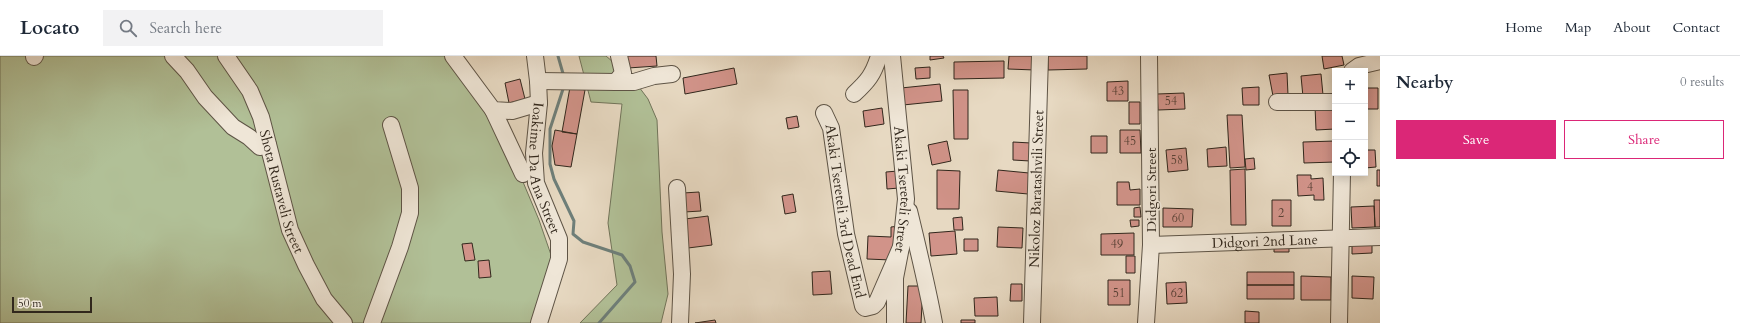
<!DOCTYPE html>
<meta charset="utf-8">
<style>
:root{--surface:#fff;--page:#f2f2f3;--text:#1f2937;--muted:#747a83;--line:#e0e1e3;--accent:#db2777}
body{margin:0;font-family:Cardo,serif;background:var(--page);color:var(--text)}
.controls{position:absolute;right:12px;top:12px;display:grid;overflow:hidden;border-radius:0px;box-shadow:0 2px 10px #0003}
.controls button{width:36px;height:36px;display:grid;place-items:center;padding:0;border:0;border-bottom:1px solid var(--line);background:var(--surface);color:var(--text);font:20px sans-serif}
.scale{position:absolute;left:12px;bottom:10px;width:80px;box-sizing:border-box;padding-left:4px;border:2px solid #31271c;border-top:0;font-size:11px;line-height:14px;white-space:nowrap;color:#31271c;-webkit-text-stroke:3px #efe6d7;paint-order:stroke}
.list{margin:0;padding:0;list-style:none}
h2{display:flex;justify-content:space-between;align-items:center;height:52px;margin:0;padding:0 16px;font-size:17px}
h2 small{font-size:13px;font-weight:400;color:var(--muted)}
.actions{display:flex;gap:8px;padding:12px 16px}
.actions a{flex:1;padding:9px 0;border:1px solid var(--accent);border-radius:0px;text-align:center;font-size:14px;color:var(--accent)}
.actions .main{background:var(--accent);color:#fff}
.icon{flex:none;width:22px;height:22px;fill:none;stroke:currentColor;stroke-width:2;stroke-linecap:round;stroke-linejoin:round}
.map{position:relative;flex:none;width:1380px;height:267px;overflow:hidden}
header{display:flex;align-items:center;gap:24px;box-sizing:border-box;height:56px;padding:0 20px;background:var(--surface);border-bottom:1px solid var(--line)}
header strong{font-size:19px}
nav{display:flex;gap:22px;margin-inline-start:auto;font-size:14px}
.search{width:280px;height:36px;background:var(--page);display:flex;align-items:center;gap:10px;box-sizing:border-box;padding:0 14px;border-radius:0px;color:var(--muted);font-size:15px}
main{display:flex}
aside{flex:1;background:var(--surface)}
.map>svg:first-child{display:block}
</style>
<header>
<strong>Locato</strong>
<div class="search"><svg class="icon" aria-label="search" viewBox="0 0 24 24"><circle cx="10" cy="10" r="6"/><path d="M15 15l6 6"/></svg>Search here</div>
<nav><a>Home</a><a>Map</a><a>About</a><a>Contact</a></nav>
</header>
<main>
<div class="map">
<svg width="1380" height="267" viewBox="0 0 1380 267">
<rect width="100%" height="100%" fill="#e7d9c2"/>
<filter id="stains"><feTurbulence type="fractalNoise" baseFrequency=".005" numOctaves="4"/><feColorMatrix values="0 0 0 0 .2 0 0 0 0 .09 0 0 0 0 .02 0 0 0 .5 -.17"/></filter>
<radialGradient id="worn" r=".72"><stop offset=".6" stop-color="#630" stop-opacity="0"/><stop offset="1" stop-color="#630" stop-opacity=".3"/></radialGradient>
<path fill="#b1c097" stroke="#71745a" d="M0,0H449L492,61L515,107L539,164L560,225L545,267H0Z
M579,0H606L633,23L648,43L657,64L662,176L668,238L661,267H580L617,229L608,167L622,48L591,46Z"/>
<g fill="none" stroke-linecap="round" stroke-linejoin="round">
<path stroke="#6e7f7a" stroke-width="3" d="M558,0L564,21
M564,30L550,73V108L554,123L574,165L573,178L583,186L622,199L630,210L635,226L599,267"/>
</g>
<path fill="#d19389" stroke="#31271c" d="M627,0H656L657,10L628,12Z
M930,0H943L944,2L930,4Z
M1009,0H1035V14L1008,13Z
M1048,0H1087V13L1048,14Z
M1322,0H1342L1344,9L1324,13Z
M1004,5V22L954,23V6Z
M930,11V22L916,23L915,12Z
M734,12L737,28L685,38L683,22Z
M1287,17L1288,39L1273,40L1269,19Z
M1321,18L1323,39L1303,41L1301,20Z
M520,23L525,43L509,47L505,27Z
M1128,25V45H1107V26Z
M940,28L942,45L903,49L901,32Z
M570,31L585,34L577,78L562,76Z
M1259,31V49H1243L1242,32Z
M1365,32H1378V53H1365Z
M953,34H968V83H954Z
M1184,37L1185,53L1158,54L1157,38Z
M1129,46H1140V68H1129Z
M1335,49V73L1316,74L1315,50Z
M882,52L884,68L865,71L863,55Z
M1227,59H1242L1245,111L1230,112Z
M797,60L799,71L788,73L786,62Z
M555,74L577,78L571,111L555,109L552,90Z
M1120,74H1140L1141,97H1120Z
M1091,80H1107V97H1091Z
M947,85L951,105L932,109L928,89Z
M1335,85V106L1304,107L1303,86Z
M1013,86L1031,87L1030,105L1013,104Z
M1226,91L1227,110L1208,111L1207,93Z
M1186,92L1188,114L1168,116L1166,94Z
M1365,94H1375L1376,111L1365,112Z
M1254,102L1255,113L1246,114L1245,103Z
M1245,113L1246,169H1231L1230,114Z
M937,114L960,115L959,153H937Z
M998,114L1029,117L1028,138L996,135Z
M1377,114H1380V130H1377Z
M898,115L899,132L887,133L886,116Z
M1297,119H1311V123L1323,122L1324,144H1314V139L1298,140Z
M1117,126H1129L1130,134L1140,133V149H1117Z
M699,136L701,155L684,156L683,137Z
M793,138L796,156L785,158L782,140Z
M1272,144H1291V170H1272Z
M1374,144H1380V171H1375Z
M1374,150L1375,171L1352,172L1351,151Z
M1140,151L1141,161H1134V152Z
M1163,152L1193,153L1192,171H1163Z
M708,160L712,189L688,192L685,163Z
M962,161L963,174H954L953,162Z
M1130,164H1139V170L1131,171Z
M900,170L891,204L867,203L868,180L891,181V171Z
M998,171L1023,172L1022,192L997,191Z
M955,175L957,198L931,200L929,177Z
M1134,177V199H1101V178Z
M964,183H978V195H964Z
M472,187L475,204L465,205L462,188Z
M1352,188H1372V197L1352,198Z
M1274,189H1289V196H1274Z
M1126,200H1135V217H1126Z
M489,204L491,221L479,222L478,205Z
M830,215L832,238L813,239L812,216Z
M1247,216H1294V229H1247Z
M1301,220L1331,221V244H1301Z
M1352,220L1374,221L1373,243L1352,242Z
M1108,224H1130V249H1108Z
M1186,226L1187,247L1167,248L1166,227Z
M1011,228H1022V245H1010Z
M1247,229H1294V243H1247Z
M908,230H923L921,267H906Z
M997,241L998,260H975L974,242Z
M1245,255L1259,256V267H1245Z
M715,264L716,267H695Z
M961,264H975V267H961Z"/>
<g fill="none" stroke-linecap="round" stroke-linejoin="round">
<defs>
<g id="minor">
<path d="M173,0L187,15L205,41L233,71L249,81L260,91L268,89"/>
<path id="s1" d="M226,0L250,35L261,61L290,174L306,209L324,243L344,267"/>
<path d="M453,0L493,54L512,55L539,47"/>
<path id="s2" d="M535,0L538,25L539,47L534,97L536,127L559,183V203L539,267"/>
<path id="s3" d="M892,0L906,143L901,191L895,222V267"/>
<path d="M34,1L35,0"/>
<path d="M1352,15L1359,10L1380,5"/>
<path d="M538,25L616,26L623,17L619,0"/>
<path d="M616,26H634L654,20L672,18"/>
<path d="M854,38C868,25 873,19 879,0"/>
<path d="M1277,46H1335"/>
<path d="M493,54L523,118"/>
<path id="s4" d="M824,57L831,72L846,178L863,250L865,252L873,250L877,246L901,191"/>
<path d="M677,132L682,218L680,267"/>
<path d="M909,155C918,192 927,229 934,267"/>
<path id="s5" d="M1151,189L1380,181"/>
<path d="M372,267L400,191L410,157V132L391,69"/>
<path id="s6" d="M1032,267L1040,0"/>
<path d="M1146,267L1151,189L1149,0"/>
<path d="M1339,267L1342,117"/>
</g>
</defs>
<use href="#minor" stroke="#5e5446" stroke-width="18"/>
<use href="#minor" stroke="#efe6d7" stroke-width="16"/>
</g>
<g text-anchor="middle" stroke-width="3" stroke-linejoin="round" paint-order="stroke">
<g font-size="12" fill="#594237">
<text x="1118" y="39">43</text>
<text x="1171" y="49">54</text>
<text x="1130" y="89">45</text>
<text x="1177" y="108">58</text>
<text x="1310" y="135">4</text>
<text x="1281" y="161">2</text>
<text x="1178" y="166">60</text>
<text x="1117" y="192">49</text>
<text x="1119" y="241">51</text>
<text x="1177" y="241">62</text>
</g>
<g font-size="14" fill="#31271c" stroke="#efe6d7">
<text dy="5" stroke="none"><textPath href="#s2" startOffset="114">Ioakime Da Ana Street</textPath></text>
<text dy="5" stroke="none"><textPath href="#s3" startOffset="134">Akaki Tsereteli Street</textPath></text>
<text dy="5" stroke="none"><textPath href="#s6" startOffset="134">Nikoloz Baratashvili Street</textPath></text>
<text transform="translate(1151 134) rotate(-90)" y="5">Didgori Street</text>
<text dy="5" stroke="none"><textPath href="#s1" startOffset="148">Shota Rustaveli Street</textPath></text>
<text dy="5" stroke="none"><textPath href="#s4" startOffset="101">Akaki Tsereteli 3rd Dead End</textPath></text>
<text dy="5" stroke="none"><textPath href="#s5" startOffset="114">Didgori 2nd Lane</textPath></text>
</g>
</g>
<rect width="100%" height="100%" filter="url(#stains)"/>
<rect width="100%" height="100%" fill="url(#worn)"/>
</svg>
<div class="controls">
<button>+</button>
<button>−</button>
<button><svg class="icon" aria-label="locate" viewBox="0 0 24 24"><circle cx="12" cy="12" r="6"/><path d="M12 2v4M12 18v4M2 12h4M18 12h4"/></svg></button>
</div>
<div class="scale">50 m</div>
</div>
<aside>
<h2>Nearby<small>0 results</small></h2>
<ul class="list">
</ul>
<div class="actions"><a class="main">Save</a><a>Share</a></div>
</aside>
</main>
